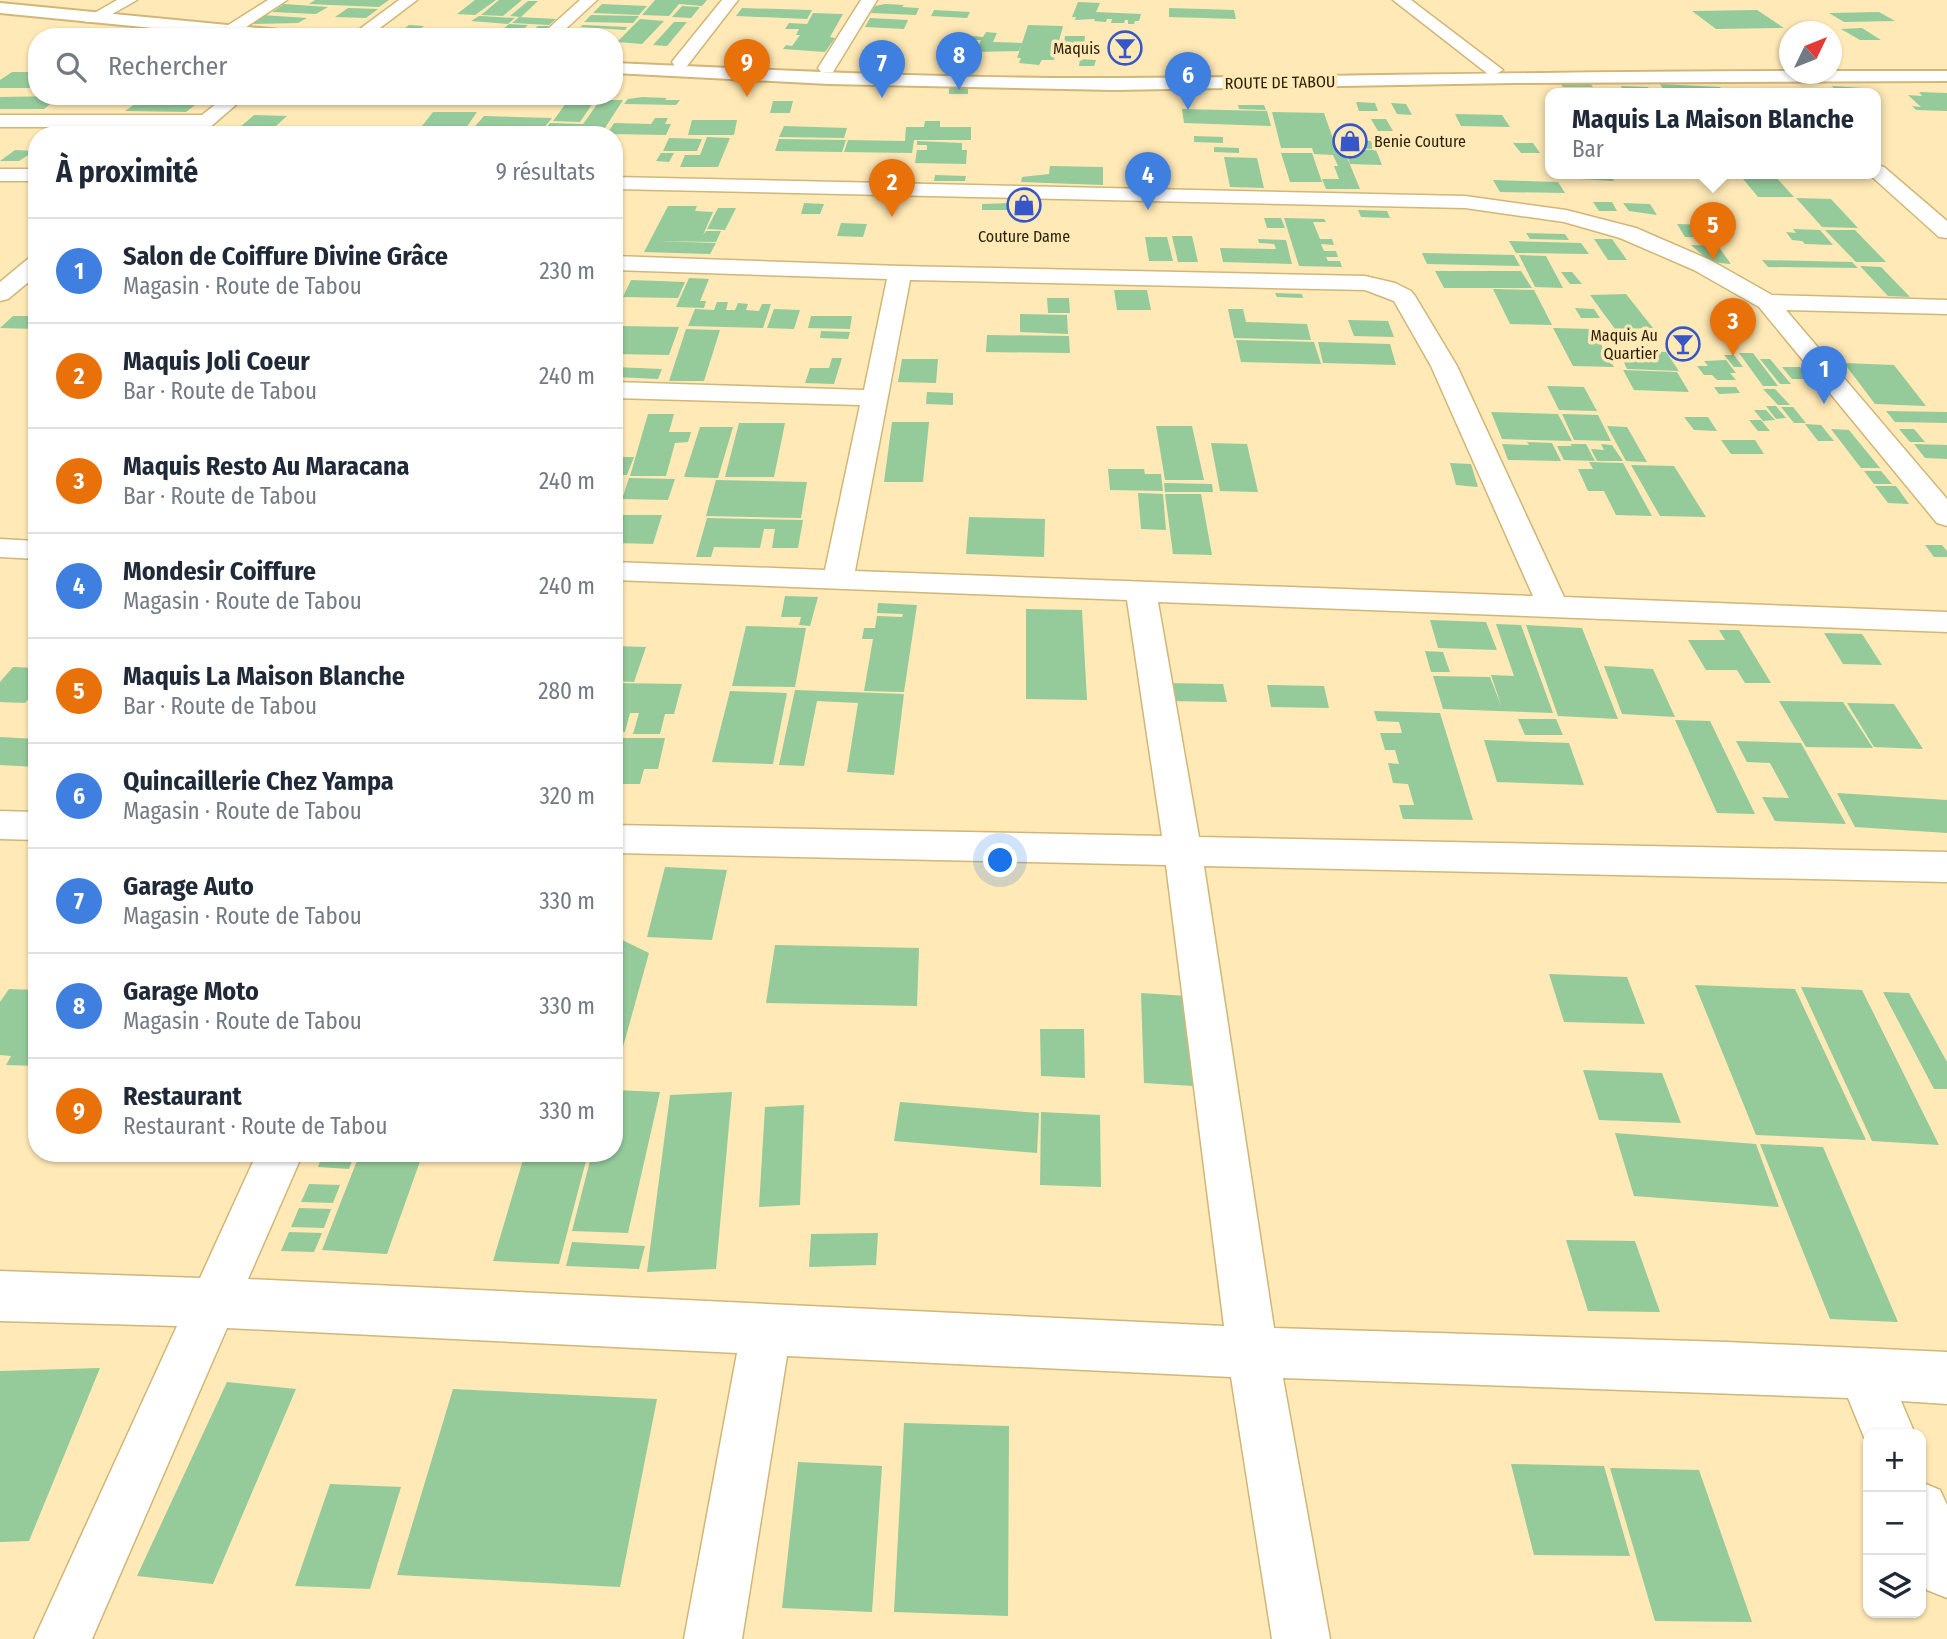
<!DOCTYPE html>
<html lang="fr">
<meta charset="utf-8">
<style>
:root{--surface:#fff;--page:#f2f2f3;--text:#1f2937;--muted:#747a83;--line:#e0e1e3;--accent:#db2777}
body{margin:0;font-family:"Fira Sans Condensed",sans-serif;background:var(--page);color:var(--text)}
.controls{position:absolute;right:21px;bottom:21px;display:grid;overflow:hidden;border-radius:14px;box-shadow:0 2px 5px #0004}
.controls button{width:63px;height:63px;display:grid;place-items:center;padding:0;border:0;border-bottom:2px solid var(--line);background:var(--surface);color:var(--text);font:35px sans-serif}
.compass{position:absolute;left:1779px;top:21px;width:63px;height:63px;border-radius:50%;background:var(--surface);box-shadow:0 2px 5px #0004;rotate:47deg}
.you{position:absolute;left:1001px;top:861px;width:24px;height:24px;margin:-18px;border:5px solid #fff;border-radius:50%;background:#1a73e8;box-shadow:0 0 0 10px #1a73e833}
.badge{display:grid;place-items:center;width:46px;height:46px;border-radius:50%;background:var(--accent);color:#fff;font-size:23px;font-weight:700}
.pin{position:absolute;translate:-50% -58px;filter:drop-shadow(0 2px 4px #0008)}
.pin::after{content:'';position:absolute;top:37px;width:24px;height:21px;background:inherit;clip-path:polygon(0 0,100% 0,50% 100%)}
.popup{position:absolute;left:1545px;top:88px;width:336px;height:91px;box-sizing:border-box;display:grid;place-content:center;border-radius:14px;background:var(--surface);filter:drop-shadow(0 2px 5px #0005);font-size:23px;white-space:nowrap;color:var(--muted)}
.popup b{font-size:26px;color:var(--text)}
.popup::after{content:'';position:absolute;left:50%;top:100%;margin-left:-14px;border:14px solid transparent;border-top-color:var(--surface)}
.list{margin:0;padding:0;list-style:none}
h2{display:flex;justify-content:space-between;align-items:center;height:91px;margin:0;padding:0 28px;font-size:30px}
h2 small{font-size:23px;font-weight:400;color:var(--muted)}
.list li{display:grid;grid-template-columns:46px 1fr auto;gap:21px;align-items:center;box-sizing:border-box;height:105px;padding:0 28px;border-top:2px solid var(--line)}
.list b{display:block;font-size:26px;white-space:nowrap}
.list p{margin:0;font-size:23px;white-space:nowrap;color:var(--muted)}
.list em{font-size:23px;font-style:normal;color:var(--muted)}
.icon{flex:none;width:38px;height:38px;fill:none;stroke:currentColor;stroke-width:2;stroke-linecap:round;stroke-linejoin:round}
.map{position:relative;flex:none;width:1947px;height:1639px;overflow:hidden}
.search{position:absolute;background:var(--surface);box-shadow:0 2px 5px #0004;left:28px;top:28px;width:595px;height:77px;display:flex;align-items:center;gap:18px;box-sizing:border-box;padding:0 24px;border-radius:28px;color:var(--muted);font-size:26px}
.panel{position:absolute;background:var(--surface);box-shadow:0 2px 5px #0004;left:28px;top:126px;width:595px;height:1036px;border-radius:28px}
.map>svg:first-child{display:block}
</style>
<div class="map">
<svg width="1947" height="1639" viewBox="0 0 1947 1639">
<rect width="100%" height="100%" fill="#ffe9b6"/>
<path fill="#95ca9b" d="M315,0H389L379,7L309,4Z
M475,0H496L475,15L457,14Z
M499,0H522L503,16L481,15Z
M655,0H707L702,6L679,4L669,16L642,15Z
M528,1H538L521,17L510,16Z
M1078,2L1100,3L1096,12L1141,14L1139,21H1135L1134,24H1128V20H1125L1124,23H1111L1112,19H1107L1106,22L1094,21L1095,19L1075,20L1076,17H1072Z
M284,4L328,7L316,14L272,12Z
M602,4L647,6L639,15L593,13Z
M885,4L904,5L902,7L919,8L916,15L871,13L875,6Z
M682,6L700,7L691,18L672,17Z
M348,8L378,9L366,18L335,17Z
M742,8L812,10L807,19L736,16Z
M1169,8L1234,10L1236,19L1169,17Z
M934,10L970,12L967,18L931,16Z
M1757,10L1784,28L1716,29L1692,11Z
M1879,12L1895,21L1844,22L1829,13Z
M813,13L843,14L830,37L835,38L825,52L783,49L786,45L792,46L800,35H796L799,29H785L789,23L807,24Z
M262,15L307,18L298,23L248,24Z
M591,15L639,16L633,23L584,22Z
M479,16H481L515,18L508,24L471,21Z
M519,17L556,19L549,25L512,23Z
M870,18L908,20L904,29L865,27Z
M640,19L664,21L642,44L617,42Z
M674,22H687L667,46L653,45Z
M509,24L528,25L523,29L533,30L538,26H549L537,37L496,35Z
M409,25L424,26L410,37L395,36Z
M583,25L627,27L625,30L580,27Z
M1028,25L1063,26L1054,60H1042L1039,65L1019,63L1021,58H1017Z
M1862,28L1881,40H1860L1841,29Z
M572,29L599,30L593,37H564Z
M986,32L997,33L993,42L1022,43L1019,51L976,52L981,40H969L972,36L983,37Z
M1065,36H1085L1084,46L1099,47L1098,55L1078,54L1081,45L1064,44Z
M942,39L973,41L968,50L937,48Z
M1066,45L1078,46L1077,56H1063Z
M1113,48H1133V55L1112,54Z
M1080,59L1096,60L1094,66H1079Z
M12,72H37V88H0V80Z
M1560,83H1590L1593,87H1563Z
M1660,84L1720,87L1724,92L1663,89Z
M1621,86L1648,87L1652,93L1624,92Z
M1832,86L1862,88L1866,92L1836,91Z
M949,87H968V94H949Z
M1919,92L1947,93V111L1916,110L1912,106L1921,107L1908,95L1922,96Z
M60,96L44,109H0V97Z
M82,96H111L104,101L76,100Z
M267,96H281L276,103L259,105Z
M642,97L667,98L665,100H680L676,105L624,104L628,99Z
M569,99L595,100L580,122L553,121Z
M600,100H623L605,128L581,127Z
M139,101L199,102L186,112L125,111Z
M773,101H793L790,113H770Z
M1356,102L1375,103L1378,111H1359Z
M1391,103L1406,104L1412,115L1397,114Z
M1238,105H1264L1266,110L1239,109Z
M1182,109L1267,111L1271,126L1184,123Z
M433,112H477L464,131H418Z
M1272,112L1324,113L1337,150H1344L1360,189H1326L1322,179H1339L1334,166H1338L1333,155L1314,154L1312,148H1281Z
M1455,114L1502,115L1510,127L1461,126Z
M254,115L287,116L266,135H231Z
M484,116L552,118L539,134H531L535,128H508L504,133L481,132L479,135L470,132Z
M655,118H668L665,124H671L666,135L607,134L614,123L651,124Z
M1371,119H1386L1393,131H1378Z
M692,120H737L734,135H688Z
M925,121H940V127H971V140H914L912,153L844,152L848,140L905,141L906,127H924Z
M550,123L583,124L576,134L543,133Z
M784,126L847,128L844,138L779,137Z
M49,131L100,132L96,135H44Z
M1194,136L1223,137V143L1194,142Z
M1392,136H1402L1409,149H1376L1371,138H1393Z
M707,137L730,138L718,167H680L685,155H700Z
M669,138L702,139L697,151H663Z
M779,139L846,140L842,152L775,151Z
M1340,140L1371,141L1374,149L1343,148Z
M917,141L962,143V150H967L966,164L915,163L917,150H927V145H917Z
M1513,143H1533L1540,153H1521Z
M1214,147L1239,148V153L1214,152Z
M1346,149L1376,150L1382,165L1350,164Z
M15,150L34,151L19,161H0Z
M661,153H674L669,162L656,161Z
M1281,153H1312L1322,182H1290Z
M1224,157L1257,158L1264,188L1230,187Z
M1050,166L1103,167V185L1021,182L1022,177L1049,174Z
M1579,174H1611L1614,181L1580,179Z
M1739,174H1773L1794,197H1758Z
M935,175L966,176L965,181H934Z
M1493,180L1558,182L1565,193L1500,192Z
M1796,198L1831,199L1858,228L1822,227Z
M1017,202L1033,203V210H1016Z
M1593,202H1612L1617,211H1599Z
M804,203L824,204L820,214H801Z
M1010,203L1011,210H982V204Z
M1623,203L1650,204L1657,215L1629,211Z
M668,206H697L695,211L713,212L703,235L706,231H721L716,242L657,241L716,243L710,254L644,252Z
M718,208H736L725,230L707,229Z
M1358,210L1387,211L1390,218L1361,217Z
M1264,218H1281L1285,228H1267Z
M1284,218L1324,219L1326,222H1313L1320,239H1332L1334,245L1321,244L1324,251H1336L1338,257H1326L1328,261H1340L1342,267L1299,266Z
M841,223L867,224L863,237L837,236Z
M1677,224L1707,225L1716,238L1685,237Z
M1793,229L1820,230L1833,245L1805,244L1802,241L1792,240L1786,232L1796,233Z
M1825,230H1855L1886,262H1856Z
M1526,233L1565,234L1569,240L1530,239Z
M1172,236H1192L1198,262H1178Z
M1145,237H1167L1173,261H1149Z
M1258,239L1286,240L1292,264L1223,262L1220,248L1276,249L1274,244L1259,243Z
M1594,239H1612L1627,260H1608Z
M1509,241L1581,243L1589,254L1516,253Z
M1691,245L1718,246L1731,264L1710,262Z
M1422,253L1514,255L1520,266L1427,264Z
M1519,255L1546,256L1563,288L1535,287Z
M1762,260L1852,262L1858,268L1768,267Z
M1860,266L1881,267L1910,297L1888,296Z
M1435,271H1521L1532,288H1444Z
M1561,272H1572L1582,284H1570Z
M689,278L709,279L700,301H706L704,308L676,307Z
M631,280L685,282L678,298L623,297Z
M1493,289L1534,290L1552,325L1510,324Z
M1114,290H1147L1151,310H1117Z
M1275,293L1302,294L1303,298L1277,297Z
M1626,294L1653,328L1615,329L1590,295Z
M1047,298H1069L1070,313H1048Z
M717,302H728L726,310H735L738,303L748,304L746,310L759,311L762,304H771L763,328L688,326L695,309L714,310Z
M1575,308L1594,309L1600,318H1581Z
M774,309L800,310L794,329L767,328Z
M1228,309H1243L1246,322L1307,324L1311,340L1234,338Z
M1020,314L1067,315L1068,334L1020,332Z
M13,316H37V329L0,328Z
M811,316H852L850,329L808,328Z
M1348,320L1388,321L1394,337L1354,336Z
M619,326L679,327L669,355L614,354V337Z
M1553,328L1592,329L1614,367L1573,366Z
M686,329L720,330L704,381H669Z
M821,331L850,332L848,339L820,338Z
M987,335L1069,336L1070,353L986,352Z
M1236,340L1314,342L1321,364L1241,362Z
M1318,342L1390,344L1396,365L1323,363Z
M1622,350L1666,352L1679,371L1627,369L1622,358H1626Z
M1739,353H1753L1778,386H1763Z
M1724,355H1734L1743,367H1734Z
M832,358H842L834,384L805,383L810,368H829Z
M902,359H938L936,383L898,382Z
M1760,359H1770L1791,384H1780Z
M1726,360L1736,373H1730L1736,380H1717L1712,375H1704L1697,366H1708L1704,361Z
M1844,363L1894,365L1926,406L1875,404Z
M614,367L662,369L658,379L614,377Z
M1782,367H1800L1811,379H1792Z
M1623,370L1677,372L1689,392L1634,390Z
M1547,386L1584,387L1597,411L1559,410Z
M1714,387H1736L1740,393L1719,394Z
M1763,389H1775L1790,405H1778Z
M927,392L953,393V405L926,404Z
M1766,406H1776L1786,418L1776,419Z
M1781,407H1793L1806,423H1794Z
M1754,410H1766L1775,420L1763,421Z
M1886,411L1947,412V423L1895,422Z
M1491,412L1558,414L1572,441L1502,439Z
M648,414H674L669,432H691L688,442L675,443L666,476H630Z
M1562,414L1598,415L1611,441L1574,440Z
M1684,417H1708L1717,431L1694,430Z
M1749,420H1761L1770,431H1758Z
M892,422H929L923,482H884Z
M739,423H785L774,477H725Z
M1805,424L1821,425L1834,441H1818Z
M1156,426H1192L1204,480H1165Z
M1607,426L1627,427L1647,462L1626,461Z
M700,427H733L718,478L684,477Z
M1831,429L1849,430L1880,468H1861Z
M1899,429H1914L1925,442H1910Z
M1721,440H1755L1764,454H1731Z
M1527,442L1552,443L1561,461L1508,460L1502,444L1529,445Z
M1211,443L1247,444L1258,492L1220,491Z
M1570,444H1586L1595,461L1564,460L1557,446H1572Z
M1601,444L1612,445L1623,461H1597L1591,449L1604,450Z
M1914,444L1947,445V459L1925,458Z
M614,457H634L627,475H614Z
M1589,462L1623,463L1652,516L1616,515L1604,491H1588L1578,469H1593Z
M1450,463L1471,464L1478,487L1456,485Z
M1631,465L1674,466L1706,517L1660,516Z
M1108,469H1144L1145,474H1161L1163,491L1110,490Z
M1864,471H1881L1892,484H1874Z
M629,478L675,479L668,500L622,499Z
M716,480L807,482L801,518L706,516Z
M1164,483L1212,484L1213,492H1165Z
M1875,486H1896L1909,504L1888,503Z
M1138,493L1163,494L1166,530L1141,529Z
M1165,494H1201L1212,555L1173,554Z
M621,515H662L653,544L614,543Z
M969,517L1045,519L1044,557L966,554Z
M707,518L803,520L798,548H772L775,529H764L760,548L714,547L711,557H696Z
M1925,545H1942L1947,551V557H1934Z
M785,596L818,597L810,626L799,625L801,617H781Z
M878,603L917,605L904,692L864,691L873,639H862L864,628H875L877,616L902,617L903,614L877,613Z
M1026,609L1082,610L1087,700L1026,699Z
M1430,620L1486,622L1497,650L1438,648Z
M1496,624L1521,625L1553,713L1443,709L1433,676L1490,677L1502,708L1491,675L1514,676Z
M1526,625L1582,628L1618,719L1558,716Z
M746,626L806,628L795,687L732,686Z
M1719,630H1739L1771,683H1745L1737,670H1706L1688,640H1725Z
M1824,633L1862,634L1882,665L1843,664Z
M614,646L646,647L634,682L614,681Z
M1425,651L1443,652L1450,672H1431Z
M1604,666L1653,669L1675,717L1622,714Z
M13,667L37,668V689L25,703L0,702V682Z
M614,683L682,684L674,714H665L660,734H633L639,713H630L625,732H614Z
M1164,683L1223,684L1227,702L1166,701Z
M1267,685L1324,686L1329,708L1271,707Z
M795,690L904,694L894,775L847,772L858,703L817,701L804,766L779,765Z
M730,691L787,693L773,764L712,762Z
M1779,701L1843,702L1873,748L1806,747Z
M1847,703L1894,704L1923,749L1874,747Z
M1374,711L1440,713L1473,820L1403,819L1399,805H1414L1408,784L1393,783L1388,763L1399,764L1395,750H1385L1380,733H1402L1399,722L1377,721Z
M1518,719H1556L1563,735H1525Z
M1675,720L1710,721L1755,814L1717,813Z
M0,737L37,739V767L0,765Z
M614,738H665L658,769H644L640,784H614Z
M1484,740L1569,743L1584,785L1497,782Z
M1736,741L1801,743L1846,824L1775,821L1762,797L1789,798L1770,763L1747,762Z
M1837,793L1947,800V833L1855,827Z
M665,867L727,870L712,940L647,937Z
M614,936L649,953L615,1076H614Z
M775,945L919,948L917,1006L766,1003Z
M1549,974L1627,977L1645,1024L1564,1022Z
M1695,985L1795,989L1866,1140L1756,1135Z
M1801,987L1862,990L1939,1145L1872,1141Z
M9,989L37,990V1066L6,1065L11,1056L0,1055V1002Z
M1883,992L1909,993L1947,1062V1089H1934Z
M1141,993L1188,996L1193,1086L1144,1083Z
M1040,1029H1084L1085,1078L1041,1076Z
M1583,1070L1662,1073L1681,1123L1599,1120Z
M614,1090L660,1092L628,1233L572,1231L592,1153H614Z
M732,1092L716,1269L647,1272L670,1095Z
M900,1102L1039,1113L1037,1153L894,1141Z
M804,1105L800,1205L759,1207L765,1107Z
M1041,1112L1100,1115L1101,1187L1040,1185Z
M1615,1133L1756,1144L1779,1207L1634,1196Z
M1760,1144L1823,1147L1898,1322L1830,1319Z
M323,1153H355L349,1169L318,1167Z
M360,1153H423L387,1254L322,1250Z
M525,1153H588L559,1264L493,1261Z
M309,1184L340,1185L333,1203L301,1202Z
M299,1208L331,1209L324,1228L291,1227Z
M289,1232L322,1233L314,1252L281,1251Z
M878,1233L876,1265L809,1267L811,1234Z
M1566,1240L1635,1241L1660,1312L1588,1311Z
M572,1242L645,1246L639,1269L566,1266Z
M100,1368L29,1541L0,1542V1371Z
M227,1382L296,1389L213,1584L137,1576Z
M453,1389L657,1399L620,1587L397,1575Z
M904,1423L1009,1426L1008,1616L894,1612Z
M798,1462L882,1466L872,1612L782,1608Z
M1511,1464L1604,1466L1630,1556L1534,1555Z
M1610,1468L1699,1470L1752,1622L1655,1621Z
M330,1484L401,1487L370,1589L295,1586Z"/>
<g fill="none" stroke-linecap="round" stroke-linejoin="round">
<defs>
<path id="street" d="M117,0H137L98,22H86L84,19Z
M268,0H287L234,35H222L220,32L222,29Z
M399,0H417L368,37H349Z
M580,0H597L557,37H539Z
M722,0H738L687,66H675L672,62L675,58Z
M861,0H877L833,72H821L818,68Z
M1393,0H1411L1503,70L1494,75L1488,74Z
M226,96H246L201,135H180L188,127H0V115H202Z
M1876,165L1884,167L1947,221V238L1939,237L1870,175L1876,174Z
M0,169H37V181H0Z
M614,177L1465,196L1566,210L1636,228L1710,260L1772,295L1947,300V314L1786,310L1947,499V526L1937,523L1759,307L1694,270L1620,238L1564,222L1465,208L614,189Z
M37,256V275L8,299L0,301V282L29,258Z
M614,256L900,266L1365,276L1395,283L1411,291L1415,296L1457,366L1564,597L1947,612V632L1158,602L1199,837L1947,852V882L1204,866L1274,1328L1727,1342L1947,1352V1404L1901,1401L1915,1434H1868V1447L1848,1398L1283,1378L1330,1639H1272L1231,1377L787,1356L742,1639H684L737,1353L227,1328L92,1639H34L177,1326L0,1321V1271L200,1278L257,1153H303L248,1279L1224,1326L1166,865L614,853V825L1162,836L1127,600L614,580V562L825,570L860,405L614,398V382L864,390L887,279L614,270ZM910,280L1365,290L1394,301L1431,366L1533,596L855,571Z
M0,539L37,541V559L0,557Z
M0,811L37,812V840L0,839Z
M1921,1482L1940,1490L1947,1505V1598L1927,1590L1921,1574Z"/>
<path id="primary" d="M0,3L301,32L309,37H245L0,13Z
M614,63C781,70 949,79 1116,78C1341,77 1565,71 1790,71V74H1832V71H1947V81L1513,83L1114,90L829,84L614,73Z"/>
</defs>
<use href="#street" stroke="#d1b677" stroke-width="3"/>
<use href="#primary" stroke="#d1b677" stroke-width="4"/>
<use href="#street" fill="#fff" fill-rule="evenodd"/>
<use href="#primary" fill="#fff" fill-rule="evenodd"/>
</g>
<defs>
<symbol id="bar-ring" viewBox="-11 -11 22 22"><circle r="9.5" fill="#ffe9b6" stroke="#3756c7" stroke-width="1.5"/><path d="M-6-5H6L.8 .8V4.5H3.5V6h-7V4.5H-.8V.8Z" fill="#3756c7"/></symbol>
<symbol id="shop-ring" viewBox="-11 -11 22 22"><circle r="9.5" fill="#ffe9b6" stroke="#3756c7" stroke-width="1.5"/><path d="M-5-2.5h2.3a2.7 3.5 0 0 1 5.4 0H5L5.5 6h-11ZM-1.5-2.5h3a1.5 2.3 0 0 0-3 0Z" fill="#3756c7"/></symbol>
</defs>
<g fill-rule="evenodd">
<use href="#bar-ring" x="1106" y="29" width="38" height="38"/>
<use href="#shop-ring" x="1331" y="122" width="38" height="38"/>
<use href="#shop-ring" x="1005" y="186" width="38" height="38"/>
<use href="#bar-ring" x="1664" y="325" width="38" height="38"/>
</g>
<g text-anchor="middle" stroke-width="7" stroke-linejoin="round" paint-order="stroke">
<g font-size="16" fill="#291f04" stroke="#ffe9b6" text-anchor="end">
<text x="1100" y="54">Maquis</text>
<text x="1374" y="147" text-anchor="start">Benie Couture</text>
<text x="1024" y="242" text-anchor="middle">Couture Dame</text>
<text x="1658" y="341">Maquis Au<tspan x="1658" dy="18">Quartier</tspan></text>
</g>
<g font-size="16" fill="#291f04" stroke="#ffe9b6">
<text transform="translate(1280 82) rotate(-1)" y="6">ROUTE DE TABOU</text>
</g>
</g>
</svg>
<div class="controls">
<button>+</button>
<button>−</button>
<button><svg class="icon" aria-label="layers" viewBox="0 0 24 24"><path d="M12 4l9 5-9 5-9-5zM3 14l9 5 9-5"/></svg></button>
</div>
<svg class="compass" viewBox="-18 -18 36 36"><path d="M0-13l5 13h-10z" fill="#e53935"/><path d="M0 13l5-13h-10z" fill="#747a83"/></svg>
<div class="you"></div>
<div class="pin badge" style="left:1824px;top:404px;background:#3f7fe0">1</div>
<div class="pin badge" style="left:892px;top:217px;background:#e8710a">2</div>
<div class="pin badge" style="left:1733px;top:356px;background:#e8710a">3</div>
<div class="pin badge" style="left:1148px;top:210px;background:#3f7fe0">4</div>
<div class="pin badge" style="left:1713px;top:260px;background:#e8710a">5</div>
<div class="popup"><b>Maquis La Maison Blanche</b>Bar</div>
<div class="pin badge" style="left:1188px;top:110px;background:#3f7fe0">6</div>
<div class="pin badge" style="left:882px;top:98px;background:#3f7fe0">7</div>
<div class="pin badge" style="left:959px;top:90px;background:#3f7fe0">8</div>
<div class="pin badge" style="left:747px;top:97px;background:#e8710a">9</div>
<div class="search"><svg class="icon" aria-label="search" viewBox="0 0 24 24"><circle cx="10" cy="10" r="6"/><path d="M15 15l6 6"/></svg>Rechercher</div>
<section class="panel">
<h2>À proximité<small>9 résultats</small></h2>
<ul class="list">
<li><span class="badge" style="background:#3f7fe0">1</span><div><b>Salon de Coiffure Divine Grâce</b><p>Magasin · Route de Tabou</p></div><em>230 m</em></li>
<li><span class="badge" style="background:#e8710a">2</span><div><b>Maquis Joli Coeur</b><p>Bar · Route de Tabou</p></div><em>240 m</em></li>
<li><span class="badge" style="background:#e8710a">3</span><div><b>Maquis Resto Au Maracana</b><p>Bar · Route de Tabou</p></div><em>240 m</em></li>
<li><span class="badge" style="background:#3f7fe0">4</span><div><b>Mondesir Coiffure</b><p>Magasin · Route de Tabou</p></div><em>240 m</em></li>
<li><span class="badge" style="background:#e8710a">5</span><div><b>Maquis La Maison Blanche</b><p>Bar · Route de Tabou</p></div><em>280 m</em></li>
<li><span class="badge" style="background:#3f7fe0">6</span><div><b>Quincaillerie Chez Yampa</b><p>Magasin · Route de Tabou</p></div><em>320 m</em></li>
<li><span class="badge" style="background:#3f7fe0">7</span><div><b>Garage Auto</b><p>Magasin · Route de Tabou</p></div><em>330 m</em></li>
<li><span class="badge" style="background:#3f7fe0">8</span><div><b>Garage Moto</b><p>Magasin · Route de Tabou</p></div><em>330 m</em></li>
<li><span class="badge" style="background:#e8710a">9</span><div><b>Restaurant</b><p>Restaurant · Route de Tabou</p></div><em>330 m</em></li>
</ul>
</section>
</div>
